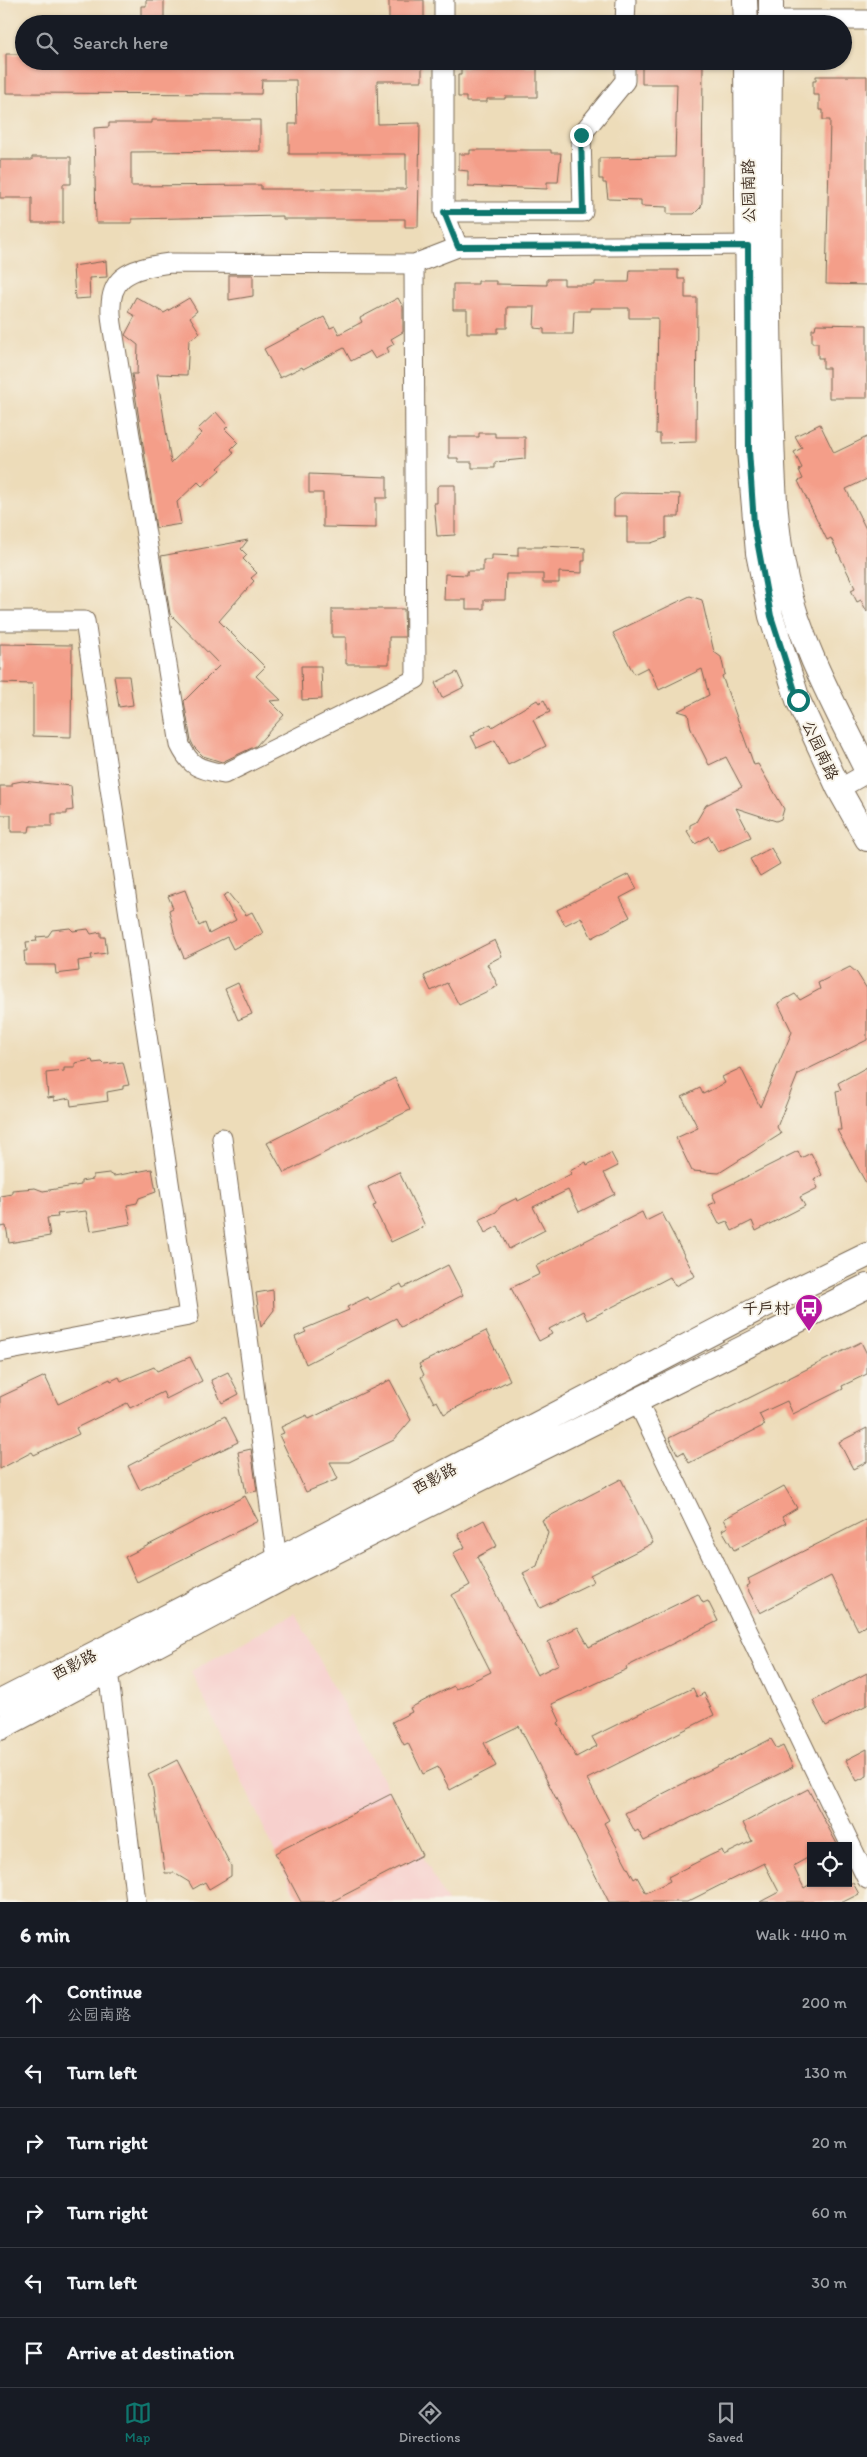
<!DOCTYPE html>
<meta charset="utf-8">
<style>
:root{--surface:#171b24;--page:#20242c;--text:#f1f3f6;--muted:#9ea1a6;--line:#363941;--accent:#0f766e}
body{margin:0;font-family:Itim,"LXGW WenKai TC",sans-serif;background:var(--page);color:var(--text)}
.controls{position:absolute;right:15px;bottom:15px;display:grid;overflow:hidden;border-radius:0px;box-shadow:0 1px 4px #0004}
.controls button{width:45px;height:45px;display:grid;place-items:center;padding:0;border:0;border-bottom:1px solid var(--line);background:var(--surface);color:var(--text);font:25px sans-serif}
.stop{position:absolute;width:15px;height:15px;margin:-11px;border:4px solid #0f766e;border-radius:50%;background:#fff}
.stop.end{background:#0f766e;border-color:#fff;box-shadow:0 1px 5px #0008}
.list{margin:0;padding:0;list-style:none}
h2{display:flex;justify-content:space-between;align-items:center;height:65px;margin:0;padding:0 20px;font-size:21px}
h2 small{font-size:16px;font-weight:400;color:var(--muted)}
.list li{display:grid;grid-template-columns:32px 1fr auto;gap:15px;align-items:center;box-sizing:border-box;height:70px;padding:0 20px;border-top:1px solid var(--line)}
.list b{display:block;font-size:19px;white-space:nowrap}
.list p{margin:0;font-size:16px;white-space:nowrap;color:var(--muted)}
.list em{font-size:16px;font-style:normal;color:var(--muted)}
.icon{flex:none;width:28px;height:28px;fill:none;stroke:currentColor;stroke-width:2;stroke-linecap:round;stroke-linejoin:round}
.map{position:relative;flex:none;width:867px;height:1902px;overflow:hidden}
.search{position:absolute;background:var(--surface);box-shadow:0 1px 4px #0004;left:15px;right:15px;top:15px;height:55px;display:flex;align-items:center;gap:12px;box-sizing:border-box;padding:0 18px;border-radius:28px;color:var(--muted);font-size:19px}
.sheet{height:485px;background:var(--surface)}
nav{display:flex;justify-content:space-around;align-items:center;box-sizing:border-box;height:70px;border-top:1px solid var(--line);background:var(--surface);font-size:14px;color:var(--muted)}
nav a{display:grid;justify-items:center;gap:2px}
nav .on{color:var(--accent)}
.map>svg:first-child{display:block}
</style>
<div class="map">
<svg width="867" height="1902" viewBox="0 0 867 1902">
<rect width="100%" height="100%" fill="#f7f3e8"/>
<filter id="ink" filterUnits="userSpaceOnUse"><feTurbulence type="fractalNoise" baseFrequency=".02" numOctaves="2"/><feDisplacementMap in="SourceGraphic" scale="10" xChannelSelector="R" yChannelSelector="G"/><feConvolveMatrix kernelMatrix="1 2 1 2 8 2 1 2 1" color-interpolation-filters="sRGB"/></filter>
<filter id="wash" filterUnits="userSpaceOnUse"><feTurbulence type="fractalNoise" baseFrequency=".0096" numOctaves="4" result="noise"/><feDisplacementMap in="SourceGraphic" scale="20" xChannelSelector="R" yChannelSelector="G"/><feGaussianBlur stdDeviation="1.12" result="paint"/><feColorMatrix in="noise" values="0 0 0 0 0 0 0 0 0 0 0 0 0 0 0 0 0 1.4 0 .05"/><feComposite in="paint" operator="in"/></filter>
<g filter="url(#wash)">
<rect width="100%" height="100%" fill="#eddcb9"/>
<path fill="#f7d0cd" d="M295,1613L447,1902H298L191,1671Z"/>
<g id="blocks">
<path fill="#f49e89" d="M146,0H164V21L141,20V6H146Z
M389,0H424V24H389Z
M6,54H24V61H422V81H377L378,124L420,123L418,227H405V219H283V216L132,219V223H96L94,128L109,127V123H152V120H260V151L131,152V186L261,185V189H406V154H289V124H297L296,80H262L261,94L6,93Z
M647,61H703L702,201L701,207L694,214H667V207L641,206V200L608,199L606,183H603V179H599V158L675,157L677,84H642V63Z
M467,64H521V67H537V97H505V99H487V102H466V97H458V75H461V68H467Z
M816,76H867V285L826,284L830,120H823V110H819V95H813V81H816Z
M470,150H551V153H561L558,182H547V189L468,186V171L459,170V154H470Z
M32,157H71V184H63V223H32V198H0V160H32Z
M106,261L107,277L89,278L90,298L75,299L73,266Z
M630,270H678V279H685V298H697L696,442L660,443V434H656L658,318H629V308H590V311H574L573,334H544V329L534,328L535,307H507V328H498V333H467V310H453V284H478V281H496V284L547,285V279H564V285H595V282H629Z
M229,275H253V296L229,300Z
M136,297L164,313L189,298L197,311L190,317L200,333L189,340L187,375L157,374L171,463L202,433L198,429L216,412L228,426L225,429L238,442L231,449L234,453L218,468L220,470L202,486L198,482L177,502L181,524L156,528L132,374H137L138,345L125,335L135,316L128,312Z
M398,298L403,307V332L391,339L394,344L387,348L389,352L375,359L370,351L351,361L344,348L303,369L302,367L280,378L264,349L324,317L330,328L335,326L339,334L362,322L360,318Z
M816,324L867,325V398H829V368H823V358H818V343H812V329H815Z
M820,424L834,453L867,437V479L846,489L867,531V612L861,600L857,602L851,590L855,588L831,538L827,540L798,481L803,479L799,470L802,468L794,452L802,448L795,436Z
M479,433H495V437H525V459L495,462V468H472V462H458V458H449V437H479Z
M309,474L387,477V498H376V528L323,527V493H309Z
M440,485H455V535L437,536L434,503H437V487Z
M622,493L680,494L679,517H666V538L651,543H627V516H614V499Z
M248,540L241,549L247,555L243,559L257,573L251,578L254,581L219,621L265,667L256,676L281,700L270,701L284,715L256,746L222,762L203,756L194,747L191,741L184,701L220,665L170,614L161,556Z
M543,546L585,548V561H582V573L559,572V583H543V574H506L505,600H484V609H466V600H444L445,574L467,575V571H483V560H492V555L518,556V547H543Z
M690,596L702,600L714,652L721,657L725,674L722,676L754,765L758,764L784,809L781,819L776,821L736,808L751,837L718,852L709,836L695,844L687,831L690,829V825L696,822L706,805L742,787L726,757L709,765L691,729L688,714L678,711L709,695L702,669L659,690L648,667L634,674L613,633Z
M332,609H404L405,637H389V664H346V637H332Z
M0,644L72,645L71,737L33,736V684L0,683Z
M301,666H321L322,699L302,700Z
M457,672L464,687L442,698L435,683Z
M114,676H129L133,705L119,707Z
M537,700L539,703L544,700L550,712L533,720L546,746L508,765L495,740L477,748L471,736L475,735L474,732L491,724L492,727Z
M22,781L71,786L73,810L67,811V814H52V826H30L29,832H11V815H0V786H12V783Z
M771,848L780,864L760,876L750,859Z
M629,874L637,889L620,898L630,917L592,938L581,917L565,925L557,910Z
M185,890L199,926L205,923L209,934L236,920L223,896L228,893L246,915L252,912L263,933L233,949L227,937L184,958L175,936L169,910L173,908L168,896Z
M70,928L73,931L88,929L91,934L101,932V937H105L107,953L91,955L92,959L78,961L79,971L56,974L55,965H25L24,951H27L26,942L37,941L36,937L48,936L52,930Z
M495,940L502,956L487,964L498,986L459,1005L447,983L431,991L424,976Z
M850,967L857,973L867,989V1040L798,1074L777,1127L781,1134L719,1173L692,1171L676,1138L698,1128L682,1097L700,1088L703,1094L725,1083L722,1077L741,1068L760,1107L792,1032L778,1003L795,994L800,1000L820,989L818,983Z
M238,983L252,1014L238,1020L225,989Z
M92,1060L93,1063L102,1062L104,1064L123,1062L129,1085L123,1086V1089L107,1092L108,1101L86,1104L71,1106L70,1098L54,1101V1097L48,1098L46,1073L64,1071V1068H75V1063Z
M867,1067V1185L837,1130H841L836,1091L841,1090L838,1083Z
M395,1078L410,1110L284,1173L267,1143Z
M798,1151L801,1158L811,1153L822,1175L814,1179L818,1188L800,1197L805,1206L756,1231L752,1221L732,1231L727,1221L719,1224L709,1205L716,1202L712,1194Z
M611,1153L618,1166L604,1173L615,1194L579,1212L568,1190L533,1207L545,1230L509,1249L498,1226L485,1233L479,1220L496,1212L501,1206L517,1198L518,1201L571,1174L570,1171L586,1162L587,1165Z
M152,1169L156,1192L139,1198L137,1203L127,1205L131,1224L90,1231L86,1211L57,1214L58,1217L47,1218L50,1236L9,1243L6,1226L0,1227V1196L12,1194V1190L35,1188L43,1191L81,1185V1181L93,1179V1175L109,1173L114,1176Z
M399,1172L425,1226L391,1242L373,1206L376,1205L368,1187Z
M642,1212L646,1221L662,1213L695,1276L675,1286L670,1277L587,1320L583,1311L549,1329L552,1334L539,1341L511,1288L540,1274L536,1266Z
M448,1265L463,1295L401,1327L396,1318L306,1364L295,1337L306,1332L304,1329L349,1310L347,1307L368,1297L370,1300L401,1284L403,1288Z
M273,1290L274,1310L261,1327L256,1293Z
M486,1331L510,1380L444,1414L437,1401L434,1403L421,1377L424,1375L419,1364Z
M861,1342L867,1354V1374L842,1386L843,1389L793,1414L787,1401L759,1414L765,1425L689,1463L683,1452L678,1455L669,1438Z
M190,1357L202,1381L166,1399L163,1392L130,1408L127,1403L76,1428L79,1434L34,1455L32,1452L0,1469V1397L45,1376L58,1404L110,1379L111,1381L119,1377L121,1381L154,1367L157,1371Z
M228,1372L239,1394L222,1403L211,1380Z
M390,1380L411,1420L394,1440L349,1462H330L338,1479L306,1492L279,1435L284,1433L281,1427L307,1415L309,1419Z
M225,1416L238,1442L140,1490L128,1466Z
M867,1428V1462L853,1469L839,1442Z
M251,1449L257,1491L246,1493L238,1452Z
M621,1479L653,1543L590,1575L593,1582L540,1608L523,1573L537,1566L548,1533L542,1520Z
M784,1486L797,1508L782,1517L786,1523L734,1550L722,1530L728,1527L724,1519Z
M245,1496L258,1521L137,1582L125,1557Z
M867,1519V1625L858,1630L831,1576L760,1613L746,1586L750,1584L748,1579Z
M484,1520L497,1546L477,1557L537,1675L559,1664L548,1642L578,1627L589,1647L698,1594L703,1603L708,1601L718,1621L626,1667L627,1669L552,1704L560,1721L558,1723L576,1757L597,1746L592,1737L638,1714L693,1688L697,1697L704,1693L714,1715L587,1779L609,1820L604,1823L634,1879L637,1877L646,1893L670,1881L668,1877L709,1856L722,1850L724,1855L752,1841L743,1823L808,1789L838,1846H811V1856L793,1866L804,1888L812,1883H853L859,1894L843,1902H760L779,1892L764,1863L687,1902H609L519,1726L484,1743L496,1766L469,1780L450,1790L438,1767L423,1774L408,1743L404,1745L392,1722L412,1712L410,1708L439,1693L454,1686L456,1689L491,1672L452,1595L470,1585L453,1553L465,1547L458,1534Z
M867,1673V1705L826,1726L813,1701Z
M771,1739L777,1749L783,1746L793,1767L644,1841L638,1830L635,1832L625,1813Z
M867,1749V1776L857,1781L846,1760Z
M177,1760L231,1866V1876L209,1889L205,1882L193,1889L189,1882L174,1873H165L152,1783L148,1775Z
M391,1794L422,1855L331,1902H301L275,1853Z"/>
</g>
</g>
<g filter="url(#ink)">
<use href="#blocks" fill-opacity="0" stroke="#796854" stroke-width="1"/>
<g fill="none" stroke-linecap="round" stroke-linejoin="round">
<defs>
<path id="minor" d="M771,20H867
M444,24V0
M625,24L626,0
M444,61V212L458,247
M444,212H583L581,135L625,81V61
M414,264L416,679L224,774C200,769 191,768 180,745L112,324C105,276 128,269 170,263L414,264L458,247L761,245
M0,621H85L189,1316L0,1352
M839,789L867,773
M222,1138L277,1560
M637,1401L867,1879
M108,1670L136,1902"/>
<path id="major" d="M745,0L746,24
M771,24V0
M746,61L749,450L758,553L771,616L798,700L839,789L867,839
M770,61C769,175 767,289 771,402C773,462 773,521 786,579C801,646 837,710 867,771
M0,1702L277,1560L771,1302L867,1255
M0,1728L298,1570L867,1286"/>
</defs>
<use href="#minor" stroke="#796854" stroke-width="21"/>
<use href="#major" stroke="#796854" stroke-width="26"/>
<use href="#minor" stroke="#fff" stroke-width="19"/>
<use href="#major" stroke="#fff" stroke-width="24"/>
</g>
</g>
<g fill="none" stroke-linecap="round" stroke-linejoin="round" filter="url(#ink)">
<path stroke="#0f766e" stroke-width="6" d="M581,135L583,212H444L458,247L748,246L749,450L754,524L771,616L798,700"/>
</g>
<defs>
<symbol id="bus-pin" viewBox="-11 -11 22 30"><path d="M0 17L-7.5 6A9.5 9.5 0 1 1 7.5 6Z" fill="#b5179e" stroke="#f7f3e8"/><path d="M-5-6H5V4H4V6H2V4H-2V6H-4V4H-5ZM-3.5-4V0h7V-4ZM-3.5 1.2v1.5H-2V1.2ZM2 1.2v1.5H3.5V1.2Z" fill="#fff"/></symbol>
</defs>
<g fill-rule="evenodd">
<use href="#bus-pin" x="793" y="1292" width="32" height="43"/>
</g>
<g text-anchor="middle" stroke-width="4" stroke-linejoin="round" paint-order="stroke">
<g font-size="16" fill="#3b2a1e" stroke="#f7f3e8">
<text transform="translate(748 191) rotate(-91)" y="6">公园南路</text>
<text transform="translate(821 750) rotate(65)" y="6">公园南路</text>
<text transform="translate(434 1478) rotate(-28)" y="6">西影路</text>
<text transform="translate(74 1664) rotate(-27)" y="6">西影路</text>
</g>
<g font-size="16" fill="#3b2a1e" stroke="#f7f3e8" text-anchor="end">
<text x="790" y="1314">千户村</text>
</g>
</g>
</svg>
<div class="controls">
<button><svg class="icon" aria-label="locate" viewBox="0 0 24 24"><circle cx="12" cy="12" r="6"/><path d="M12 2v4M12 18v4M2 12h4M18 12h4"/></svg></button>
</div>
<div class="stop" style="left:798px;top:700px"></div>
<div class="stop end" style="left:581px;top:135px"></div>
<div class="search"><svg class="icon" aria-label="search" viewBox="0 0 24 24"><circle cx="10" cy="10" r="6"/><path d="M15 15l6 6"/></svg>Search here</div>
</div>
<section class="sheet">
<h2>6 min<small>Walk · 440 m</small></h2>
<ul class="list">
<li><svg class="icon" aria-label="ahead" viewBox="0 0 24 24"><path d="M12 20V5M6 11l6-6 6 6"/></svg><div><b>Continue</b><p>公园南路</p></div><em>200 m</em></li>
<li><svg class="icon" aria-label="left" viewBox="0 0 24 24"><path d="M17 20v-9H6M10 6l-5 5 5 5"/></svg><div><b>Turn left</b></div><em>130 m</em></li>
<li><svg class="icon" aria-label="right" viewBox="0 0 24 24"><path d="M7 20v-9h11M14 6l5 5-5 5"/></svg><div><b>Turn right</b></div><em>20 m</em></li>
<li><svg class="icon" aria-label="right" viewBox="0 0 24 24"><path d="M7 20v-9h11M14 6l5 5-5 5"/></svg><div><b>Turn right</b></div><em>60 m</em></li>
<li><svg class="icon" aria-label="left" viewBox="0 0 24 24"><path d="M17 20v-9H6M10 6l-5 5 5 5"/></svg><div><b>Turn left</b></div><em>30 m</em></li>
<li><svg class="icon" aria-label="arrive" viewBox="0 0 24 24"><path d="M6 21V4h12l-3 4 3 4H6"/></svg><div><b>Arrive at destination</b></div></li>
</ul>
</section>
<nav>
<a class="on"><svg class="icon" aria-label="map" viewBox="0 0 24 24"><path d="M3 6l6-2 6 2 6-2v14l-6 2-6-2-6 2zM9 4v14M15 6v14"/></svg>Map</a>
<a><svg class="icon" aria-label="directions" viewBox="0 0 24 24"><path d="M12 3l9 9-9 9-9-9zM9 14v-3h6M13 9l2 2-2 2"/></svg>Directions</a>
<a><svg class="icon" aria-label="saved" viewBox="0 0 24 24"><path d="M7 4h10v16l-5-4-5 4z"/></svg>Saved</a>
</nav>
